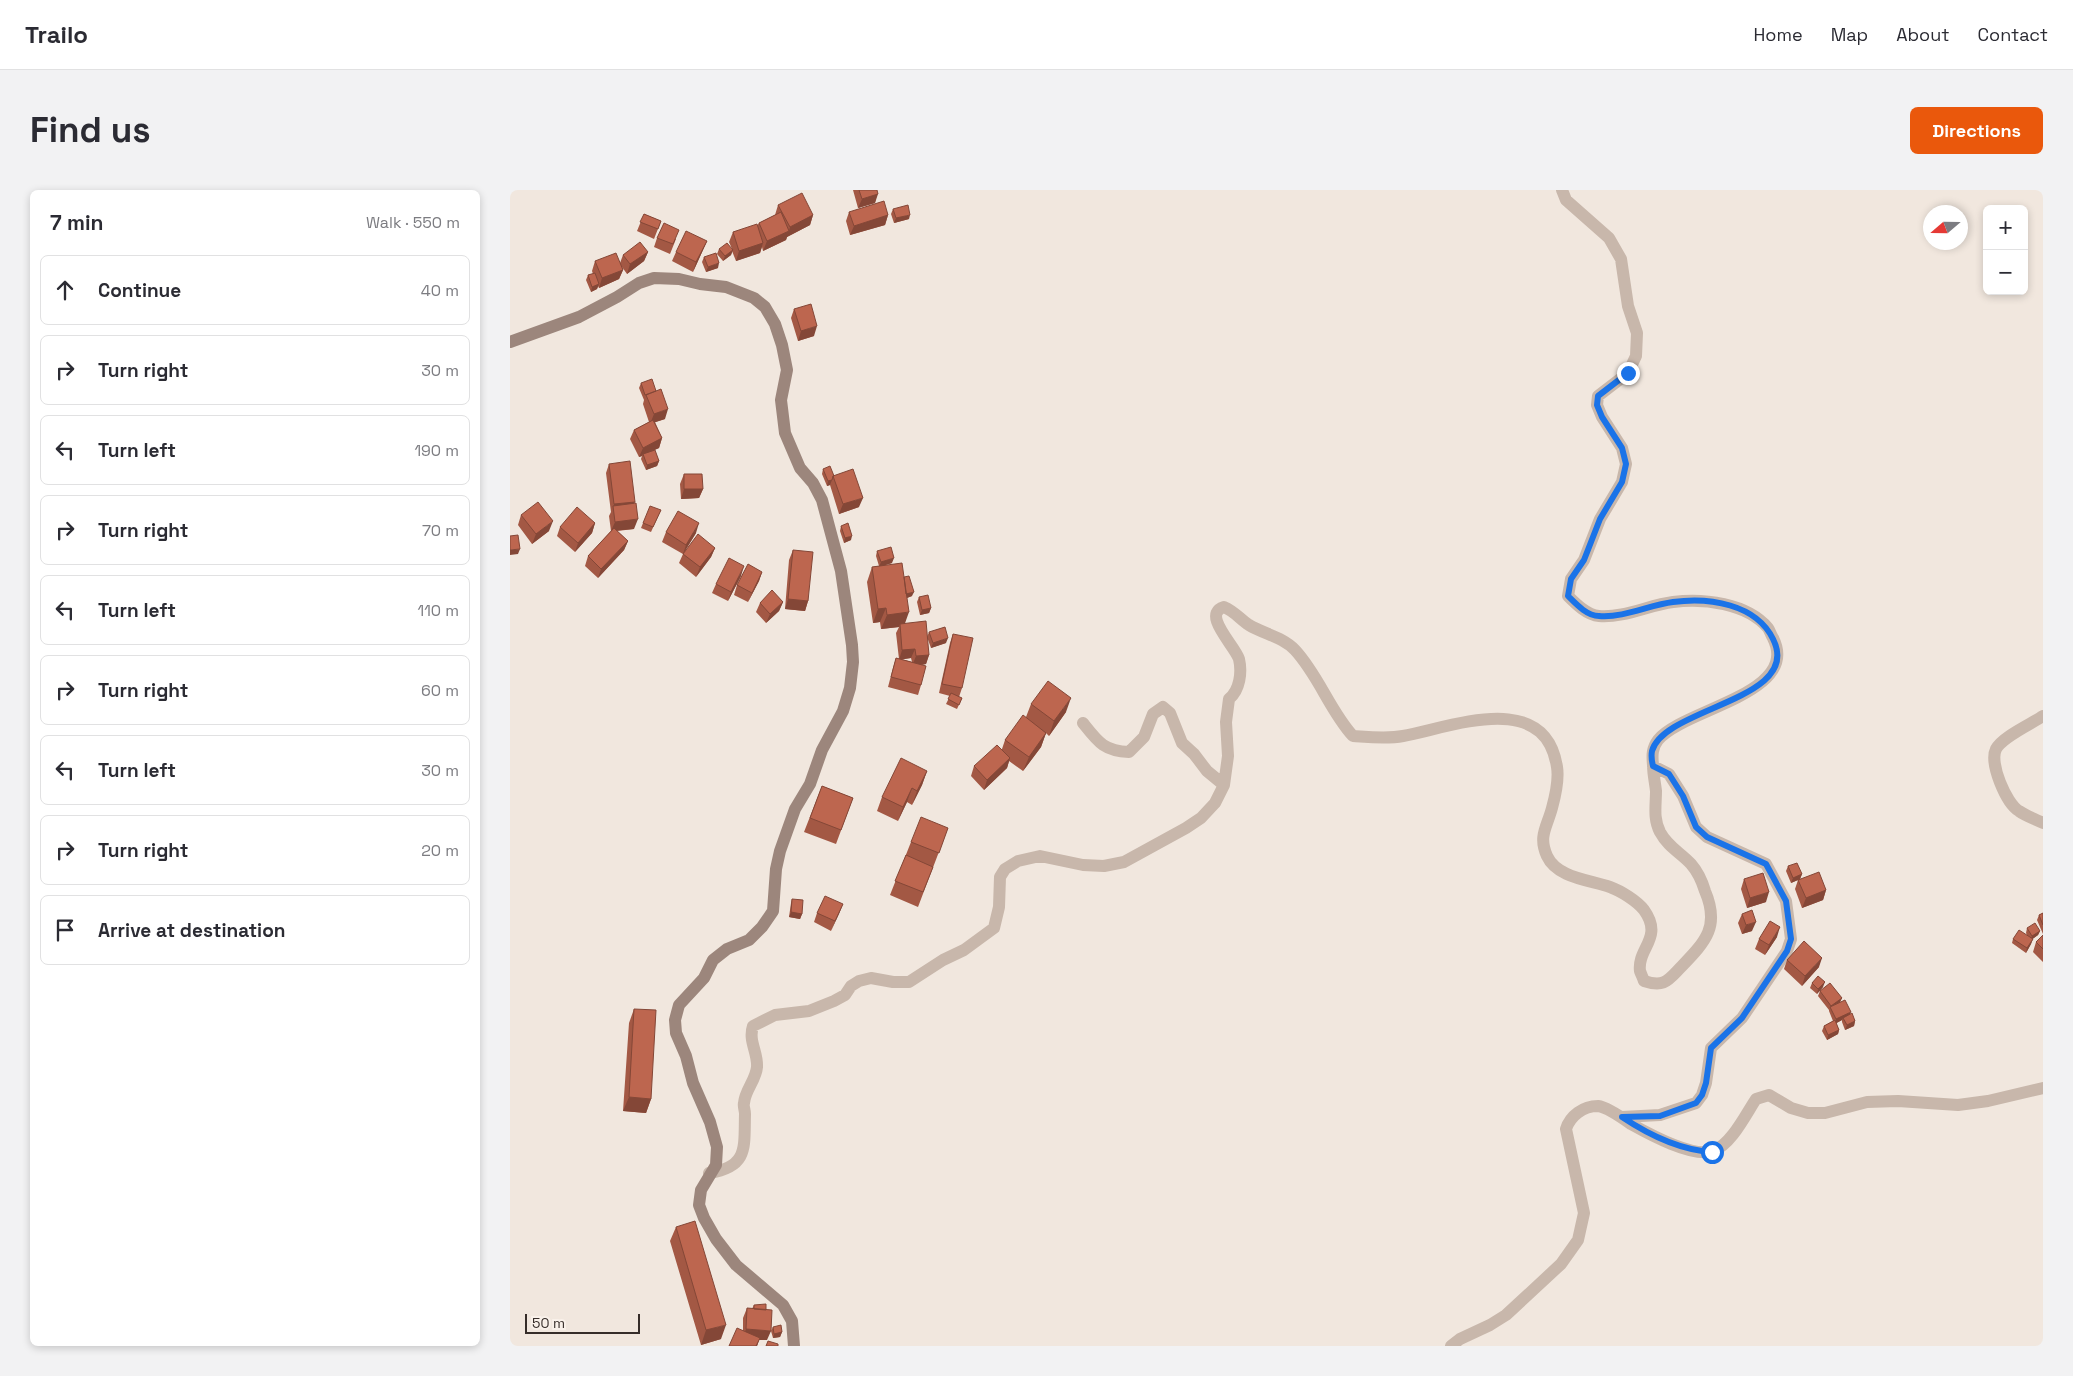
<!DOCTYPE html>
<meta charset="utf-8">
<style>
:root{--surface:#fff;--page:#f2f2f3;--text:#2b2b33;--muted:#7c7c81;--line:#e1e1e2;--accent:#ea580c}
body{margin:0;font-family:"Space Grotesk",sans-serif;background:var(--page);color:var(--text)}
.controls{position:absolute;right:15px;top:15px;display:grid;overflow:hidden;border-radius:8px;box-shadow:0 2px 8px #0003}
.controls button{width:45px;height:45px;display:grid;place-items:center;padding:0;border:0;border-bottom:1px solid var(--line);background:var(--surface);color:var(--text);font:25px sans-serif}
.compass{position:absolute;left:1413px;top:15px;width:45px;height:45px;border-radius:50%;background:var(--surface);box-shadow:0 2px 8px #0003;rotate:250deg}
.scale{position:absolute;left:15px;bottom:12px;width:115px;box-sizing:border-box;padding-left:5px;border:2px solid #362d29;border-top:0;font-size:14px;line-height:18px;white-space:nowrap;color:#362d29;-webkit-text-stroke:4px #f9f1ea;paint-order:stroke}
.stop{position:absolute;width:15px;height:15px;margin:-11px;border:4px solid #1a73e8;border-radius:50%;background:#fff}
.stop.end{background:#1a73e8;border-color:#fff;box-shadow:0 1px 5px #0008}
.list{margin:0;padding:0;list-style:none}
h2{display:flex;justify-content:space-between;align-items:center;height:65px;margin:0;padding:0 20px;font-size:21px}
h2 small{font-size:16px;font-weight:400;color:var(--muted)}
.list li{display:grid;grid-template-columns:32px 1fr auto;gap:15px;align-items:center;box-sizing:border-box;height:70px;margin:0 10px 10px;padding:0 10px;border:1px solid var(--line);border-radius:8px}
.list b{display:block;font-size:19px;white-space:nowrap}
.list em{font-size:16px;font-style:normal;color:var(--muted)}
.icon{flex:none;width:28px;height:28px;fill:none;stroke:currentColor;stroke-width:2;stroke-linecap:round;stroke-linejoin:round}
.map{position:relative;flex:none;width:1533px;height:1156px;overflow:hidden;border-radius:8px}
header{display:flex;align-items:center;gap:30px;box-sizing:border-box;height:70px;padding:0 25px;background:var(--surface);border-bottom:1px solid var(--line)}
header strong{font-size:24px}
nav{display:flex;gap:28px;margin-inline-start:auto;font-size:18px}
.intro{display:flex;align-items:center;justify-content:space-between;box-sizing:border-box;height:120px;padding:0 30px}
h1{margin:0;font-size:35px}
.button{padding:12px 22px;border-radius:8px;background:var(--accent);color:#fff;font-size:18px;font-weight:700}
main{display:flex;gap:30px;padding:0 30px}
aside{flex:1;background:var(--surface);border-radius:8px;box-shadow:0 2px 8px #0003}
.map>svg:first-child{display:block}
</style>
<header>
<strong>Trailo</strong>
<nav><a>Home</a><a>Map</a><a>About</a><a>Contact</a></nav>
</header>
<div class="intro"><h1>Find us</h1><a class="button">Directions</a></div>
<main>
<aside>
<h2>7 min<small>Walk · 550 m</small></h2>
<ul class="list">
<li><svg class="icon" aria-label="ahead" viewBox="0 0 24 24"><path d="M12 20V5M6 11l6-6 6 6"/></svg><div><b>Continue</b></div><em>40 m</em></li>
<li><svg class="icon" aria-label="right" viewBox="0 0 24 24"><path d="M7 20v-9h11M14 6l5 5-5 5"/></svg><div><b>Turn right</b></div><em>30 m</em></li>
<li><svg class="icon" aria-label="left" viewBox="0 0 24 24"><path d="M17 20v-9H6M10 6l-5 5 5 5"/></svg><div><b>Turn left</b></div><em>190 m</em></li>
<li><svg class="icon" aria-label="right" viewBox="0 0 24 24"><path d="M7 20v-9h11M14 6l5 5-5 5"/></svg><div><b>Turn right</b></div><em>70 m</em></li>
<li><svg class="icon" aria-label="left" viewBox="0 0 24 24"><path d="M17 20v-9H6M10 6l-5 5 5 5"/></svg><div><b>Turn left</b></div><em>110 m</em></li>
<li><svg class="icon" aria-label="right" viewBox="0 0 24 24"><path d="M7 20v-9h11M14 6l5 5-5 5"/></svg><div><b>Turn right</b></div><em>60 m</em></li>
<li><svg class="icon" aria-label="left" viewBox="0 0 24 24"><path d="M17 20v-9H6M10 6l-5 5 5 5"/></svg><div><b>Turn left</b></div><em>30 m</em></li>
<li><svg class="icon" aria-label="right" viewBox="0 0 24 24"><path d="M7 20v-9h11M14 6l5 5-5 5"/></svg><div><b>Turn right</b></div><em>20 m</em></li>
<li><svg class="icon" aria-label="arrive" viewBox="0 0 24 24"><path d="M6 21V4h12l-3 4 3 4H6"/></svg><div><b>Arrive at destination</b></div></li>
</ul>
</aside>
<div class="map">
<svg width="1533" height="1156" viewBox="0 0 1533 1156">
<rect width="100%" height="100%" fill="#f1e7de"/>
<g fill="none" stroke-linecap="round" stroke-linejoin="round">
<path stroke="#c8b7ab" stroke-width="12" d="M1533,526C1521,534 1492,547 1486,559C1479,573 1496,613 1509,621C1516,626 1525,629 1533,633
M573,533C588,552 594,561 619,562L634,547L643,524L653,517L660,523L672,553L684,564L697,581L714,595
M1112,927L1150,925L1186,913L1192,905L1196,893L1201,858L1232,828L1277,761L1281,749L1276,711L1256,674L1197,647L1186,637L1173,606L1159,584L1143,576
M199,983C239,977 234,957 235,924C235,920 233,916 234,913C235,900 246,890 247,877C248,862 238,851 243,836L265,825L299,821L324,811L335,805L341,796L349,791L361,788L383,792H399L433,770L454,760L484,738L489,717L490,687L495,679L508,671L530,666L573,675L594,676L614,672L676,638L691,628L705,613L714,595L718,566L716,532L719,509C730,500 732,482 729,469C725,456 691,424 714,417C724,421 730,429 739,435C754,444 773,447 785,460C809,486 820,521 843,546C859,547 877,549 893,546C942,537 1035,499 1047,577C1049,589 1045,607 1042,618C1037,637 1028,646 1037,666C1047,688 1080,690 1100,697C1111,701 1127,711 1134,720C1154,748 1127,758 1130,781C1131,784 1133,788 1134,791C1155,798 1158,790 1172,776C1196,751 1210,736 1195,701C1192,691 1188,682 1181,674C1171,663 1158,657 1150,642C1143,628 1146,616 1146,601C1145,592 1143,584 1143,575C1142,565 1142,558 1148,550C1173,519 1291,504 1263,448C1261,445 1260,441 1258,438C1237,413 1193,408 1163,412C1139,415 1114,428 1089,426C1077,425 1066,414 1058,406L1061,389L1074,370L1090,329L1112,292L1116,274L1112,258L1092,227L1087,215L1088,206L1118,183L1126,166L1127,143L1118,116L1111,69L1099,48L1056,10L1052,0
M941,1156L950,1149L980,1135L996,1125L1051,1074L1068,1050L1074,1023L1056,939C1060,926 1073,916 1088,916C1096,917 1114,929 1121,934C1139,944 1183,968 1203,961C1221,955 1236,924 1246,909L1259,905L1281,918L1298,923H1315L1357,912L1388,911L1448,915L1478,911L1533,898"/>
<path stroke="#9c867c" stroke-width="12" d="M0,152L69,127L107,107L129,93L144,88L169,89L190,94L216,97L244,108L255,117L265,134L272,155L277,180L271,210L275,243L290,278L303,293L312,310L331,381L342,455L343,472L340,498L333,521L312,560L300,594L285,619L270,661L266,679L263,721L252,737L239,750L217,759L203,770L194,788L169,815L165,830L166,843L176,866L183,893L200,932L207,957L206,975L191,1000L189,1015L194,1028L206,1049L226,1075L273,1115L282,1131L284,1156"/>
</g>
<path fill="#a35844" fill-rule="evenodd" d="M343,0H367L365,13L348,18Z
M268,15L303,25L300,35L277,47L276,50L253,61L252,57L250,63L226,71L222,61L221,65L213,71L207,64L209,59H222L219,52L223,42L247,36L249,33L265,25Z
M383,19L399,29L384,33L381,24Z
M339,22L378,25L375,35L340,45L336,31Z
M134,24L151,31L144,49L127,41Z
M147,48L166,49L160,64L144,57Z
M197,51L193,60L183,82L162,71L166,62Z
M138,62L134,71L117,84L112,77L113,80L109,89L89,98L88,96L87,99L81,102L76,90L78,85L83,84L82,81L85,71L110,73L113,65Z
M194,67L208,78L196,82L192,72Z
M284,119L304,146L288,151L281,128Z
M131,193L155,229L145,232L152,248L149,258L144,260L149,271L147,276L136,280L131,269L132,266L129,267L120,249L124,240L139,232L133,214L134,210L129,198Z
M99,274L124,313V339L107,341L118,351L114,360L88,388L75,376L78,366L101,341L99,326L101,322L96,283Z
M313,279L324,286L349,317L329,324L320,295L317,296L312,284Z
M174,284L193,299L189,308L171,309L170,294Z
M151,320L141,342L131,338L133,333Z
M11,325L39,341L22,354L8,335Z
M85,333L82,343L65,362L47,346L50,337Z
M331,336L341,350L334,353L330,341Z
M156,342L186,343L175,361L205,358L201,367L186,387L169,373L173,364L152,352Z
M283,360L298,411L295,421L275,419L279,370Z
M367,361L382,373L375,375L394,387L402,406L397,408L395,433L419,465L416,474L412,475L411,495L408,505L378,497L383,478L386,468L389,469L386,443L389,437L371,439L370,432L363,433L357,392L362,377L369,376L366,366ZM401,468L402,472L391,469Z
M252,382L249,391L238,412L224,405L227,395Z
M231,386L218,411L202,403L206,394Z
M409,407L421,418L419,423L410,425L407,412Z
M273,412L269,421L256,433L246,422L250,413Z
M419,442L436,453L421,458L417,447Z
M443,444L452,498L449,507L452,508L447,519L436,514L440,506L429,503L440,453Z
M521,514L556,522L539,546L536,543L531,557L513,581L499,571L497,578L474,600L461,586L464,576L492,559L495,550L516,527Z
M417,581L412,595L402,615L397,612L388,631L367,621L372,607Z
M312,596L343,608L326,654L294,642Z
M438,638L408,717L380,705L401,652Z
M1278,676L1292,684L1290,689L1316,700L1313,710L1292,718L1285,699L1288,690L1281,693L1276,681Z
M1234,689L1256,712L1237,718L1231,699Z
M282,709L292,724L290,729L279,727L281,713Z
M333,714L321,741L304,732L307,723Z
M1533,723V744L1527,730L1529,725Z
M1232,724L1242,741L1232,744L1228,733Z
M1517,738L1530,741L1528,745L1522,749L1521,754L1516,763L1502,753L1503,749L1517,745L1516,743Z
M1533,745V772L1523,762L1526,752Z
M1267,747L1255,765L1245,759L1249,749Z
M1277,770L1309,777L1292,796L1274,779Z
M1302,793L1313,797L1307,804L1300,798Z
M1310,801L1332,808L1330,812L1345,831L1344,836L1335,840L1332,832V830L1326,833L1329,840L1328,844L1317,850L1312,841L1314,836L1323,831L1319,821V820L1308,806Z
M124,819L141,909L136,923L113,921L119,833Z
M166,1037L211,1149L191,1155L160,1051Z
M244,1115L257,1150H249L247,1156H219L233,1140V1128L237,1118L242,1119Z
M263,1137L272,1142L270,1147L263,1148L261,1141Z"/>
<path fill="#844737" d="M368,4L365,13L348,18L352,9Z
M303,25L300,35L277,47L276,50L253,61L257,51L279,41L280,37Z
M378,25L375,35L340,45L344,36Z
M400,25L399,29L384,33L386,28Z
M197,51L193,60L183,82L186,72Z
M253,53L250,63L226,71L229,61Z
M223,60L221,65L213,71L215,66Z
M138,62L134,71L117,84L120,74Z
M209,73L208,78L196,82L198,77Z
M113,80L109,89L89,98L92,88Z
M89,94L87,99L81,102L82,97Z
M307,136L304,146L288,151L291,141Z
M158,219L155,229L140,234L144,224Z
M152,248L149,258L134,265L133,264L132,266L129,267L133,258Z
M149,271L147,276L136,280L137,275Z
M322,290L320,295L317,296L318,291Z
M174,299H193L189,308L171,309Z
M353,308L349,317L329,324L333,314Z
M125,312L121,321L103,318L104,314Z
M128,329L124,339L101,341L105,332Z
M43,331L39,341L22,354L26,344Z
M85,333L82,343L65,362L68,353Z
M189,333L186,343L173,364L176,355Z
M342,346L341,350L334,353L335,348Z
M118,351L114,360L88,388L91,379Z
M205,358L201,367L186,387L190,377Z
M10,359L8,364L0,365V360Z
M384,368L382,373L369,377L371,372Z
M234,376L231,386L218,411L221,402Z
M252,382L249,391L238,412L242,403Z
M404,402L402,406L394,409L395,404Z
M278,409L298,411L295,421L275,419Z
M273,412L269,421L256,433L260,424Z
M376,418L370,432L363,433L368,419Z
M421,418L419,423L410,425L412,420Z
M399,422L394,436L390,434L389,437L371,439L377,425Z
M438,448L436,453L421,458L423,453Z
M405,459L401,468L389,470L392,460Z
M419,465L416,474L402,476L406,466Z
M561,508L556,522L539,546L544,531Z
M536,543L531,557L513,581L519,567Z
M500,568L497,578L474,600L477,590Z
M417,581L412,595L402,615L407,601Z
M402,598L397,612L388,631L393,617Z
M1292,684L1290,689L1281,693L1283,688Z
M1316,700L1313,710L1292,718L1296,708Z
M1259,702L1256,712L1237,718L1240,708Z
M333,714L329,724L321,741L325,731Z
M281,722L292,724L290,729L279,727Z
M1246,732L1242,741L1232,744L1236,735Z
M1270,737L1267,747L1255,765L1259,755Z
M1530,741L1528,745L1520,751L1522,746Z
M1523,749L1521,754L1516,763L1517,758Z
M1312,768L1309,777L1292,796L1295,786Z
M1315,792L1313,797L1307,804L1308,799Z
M1332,808L1330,812L1321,816Z
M1341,822L1339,827L1333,828L1332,830L1325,834L1326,829Z
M1345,831L1344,836L1335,840L1337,835Z
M1329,840L1328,844L1317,850L1318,845Z
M119,907L141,909L136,923L113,921Z
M216,1135L211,1149L191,1155L196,1140Z
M236,1139L261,1141L257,1150H249L247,1156H246L232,1149Z
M272,1142L270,1147L263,1148L264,1144Z"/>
<path fill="#bd664f" stroke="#844737" d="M349,0H367L368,4L352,9Z
M292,3L303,25L280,37L268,15Z
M374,11L378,25L344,36L339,22Z
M398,15L400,25L386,28L383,19Z
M271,22L279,41L257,51L249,33Z
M134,24L151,31L148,39L130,32Z
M154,33L169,40L163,54L147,48Z
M247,34L253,53L229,61L223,42Z
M176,41L197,51L186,72L166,62Z
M130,52L138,62L120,74L113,65Z
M217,53L223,60L215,66L209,59Z
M106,63L113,80L92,88L85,71Z
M206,63L209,73L198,77L194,67Z
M85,83L89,94L82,97L78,85Z
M301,114L307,136L291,141L284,119Z
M142,189L146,201L135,205L131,193Z
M151,199L158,219L144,224L136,205Z
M143,230L152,248L133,258L124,240Z
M145,260L149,271L137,275L133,264Z
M120,271L125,312L104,314L99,274Z
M320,276L324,286H323L322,290L318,291L313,279Z
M343,279L353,308L333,314L323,286Z
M174,284H192L193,299H174Z
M28,312L43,331L26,344L11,325Z
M126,313L128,329L105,332L103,316Z
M140,316L151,320L143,337L133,333Z
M67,317L85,333L68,353L50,337Z
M168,321L189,333L176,355L156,342Z
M338,333L342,346L335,348L331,336Z
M104,338L118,351L91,379L78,366Z
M188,344L205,358L190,377L173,364Z
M8,345L10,359L0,360V346Z
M381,357L384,368L371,372L367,361Z
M283,360L303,362L298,411L278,409Z
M219,368L234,376L221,402L206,394Z
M392,373L399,422L377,425L376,418L368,419L362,377Z
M238,374L252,382L242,403L227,395Z
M399,386L404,402L396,404L394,387Z
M262,400L273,412L260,424L250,413Z
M418,405L421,418L412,420L409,407Z
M416,431L419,465L406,466L405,459L392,460L390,434Z
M435,437L438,448L423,453L419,442Z
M443,444L463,448L452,498L432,494Z
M386,468L416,476L411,495L381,487Z
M538,491L561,508L544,531L521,514Z
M441,503L452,508L449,515L438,509Z
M513,525L536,543L519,567L495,550Z
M487,555L500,568L477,590L464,576Z
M391,568L417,581L407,601L402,598L393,617L372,607Z
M312,596L343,608L331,640L300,628Z
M411,627L438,638L429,663L401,652Z
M396,665L423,677L413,702L385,691Z
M1287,673L1292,684L1283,688L1278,676Z
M1309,682L1316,700L1296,708L1288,690Z
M1253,683L1259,702L1240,708L1234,689Z
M315,706L333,714L325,731L307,723Z
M282,709L293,710L292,724L281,722Z
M1242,720L1246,732L1236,735L1232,724Z
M1533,723V735L1529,725Z
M1260,731L1270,737L1259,755L1249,749Z
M1525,733L1530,741L1522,746L1517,738Z
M1509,740L1523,749L1517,758L1503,749Z
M1533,745V759L1526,752Z
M1294,751L1312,768L1295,786L1277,770Z
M1308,786L1315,792L1308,799L1302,793Z
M1320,793L1332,808L1321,816L1310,801Z
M1335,810L1341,822L1326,829L1320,817Z
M124,819L146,820L141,909L119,907Z
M1342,823L1345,831L1337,835L1333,828Z
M1325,830L1329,840L1318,845L1314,836Z
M185,1031L216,1135L196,1140L166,1037Z
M256,1114V1120L244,1119V1115Z
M237,1118L262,1120L261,1141L236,1139Z
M271,1135L272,1142L264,1144L263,1137Z
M227,1138L250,1148L246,1156H219Z
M258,1151L268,1154V1156H256Z"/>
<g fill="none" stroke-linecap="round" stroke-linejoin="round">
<path stroke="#1a73e8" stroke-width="6" d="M1118,183L1088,206L1087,215L1092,227L1112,258L1116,274L1112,292L1090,329L1074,370L1061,389L1058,406C1066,414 1077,426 1089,426C1114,428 1139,415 1163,412C1199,407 1246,414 1263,449C1294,510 1154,517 1142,561C1141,566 1142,572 1143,576L1159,584L1173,606L1186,637L1197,647L1256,674L1276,711L1281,749L1277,761L1232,828L1201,858L1196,893L1192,905L1186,913L1150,926L1112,927C1139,945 1169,960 1202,962"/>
</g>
</svg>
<div class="controls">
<button>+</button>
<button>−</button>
</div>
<svg class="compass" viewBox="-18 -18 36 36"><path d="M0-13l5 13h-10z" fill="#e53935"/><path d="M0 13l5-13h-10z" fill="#7c7c81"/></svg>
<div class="scale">50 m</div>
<div class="stop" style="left:1202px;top:962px"></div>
<div class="stop end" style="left:1118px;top:183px"></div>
</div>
</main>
